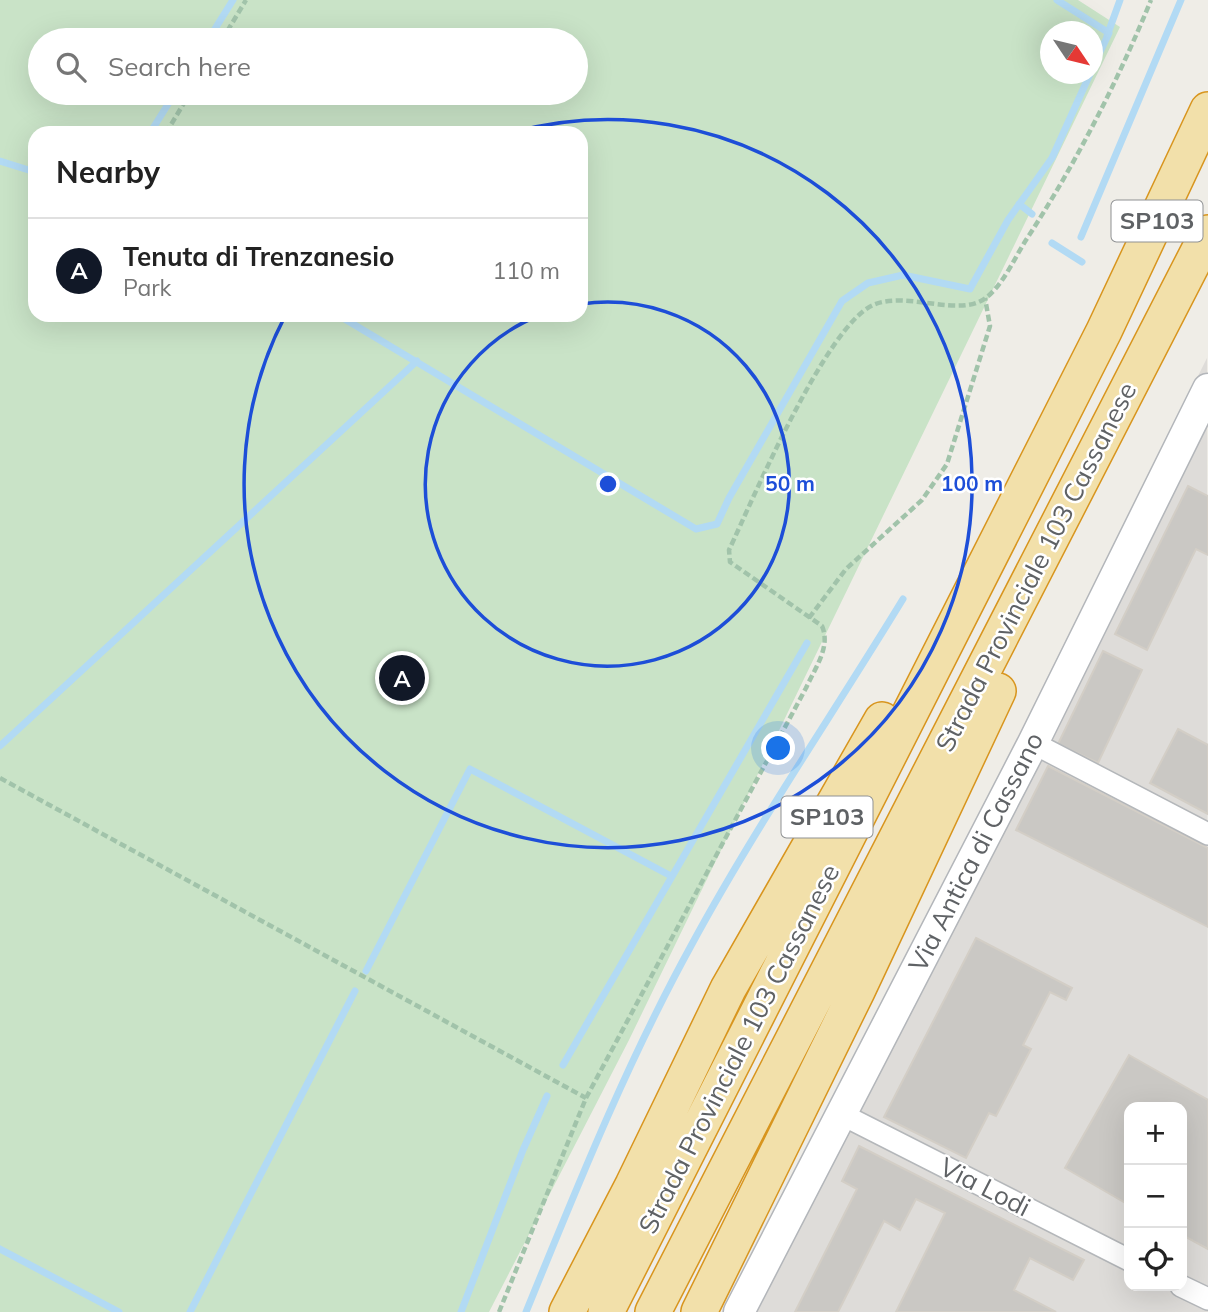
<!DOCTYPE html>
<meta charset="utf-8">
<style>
:root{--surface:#fff;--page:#f6f6f6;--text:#222;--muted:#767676;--line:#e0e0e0;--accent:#111827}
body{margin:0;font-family:Mulish,sans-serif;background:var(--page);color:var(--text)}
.controls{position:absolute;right:21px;bottom:21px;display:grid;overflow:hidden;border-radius:14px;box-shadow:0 7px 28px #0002}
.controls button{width:63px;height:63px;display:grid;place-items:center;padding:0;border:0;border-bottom:2px solid var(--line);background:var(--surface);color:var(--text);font:35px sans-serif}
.compass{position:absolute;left:1040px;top:21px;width:63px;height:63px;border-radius:50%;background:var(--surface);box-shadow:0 7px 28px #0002;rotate:125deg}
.you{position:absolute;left:779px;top:749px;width:24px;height:24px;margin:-18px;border:5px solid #fff;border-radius:50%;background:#1a73e8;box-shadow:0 0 0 10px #1a73e833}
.badge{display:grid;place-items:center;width:46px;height:46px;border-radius:50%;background:var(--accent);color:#fff;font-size:23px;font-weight:700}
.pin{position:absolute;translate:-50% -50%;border:4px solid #fff;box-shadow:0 2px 7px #0006}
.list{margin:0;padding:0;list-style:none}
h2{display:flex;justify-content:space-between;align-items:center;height:91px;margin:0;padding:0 28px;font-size:30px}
h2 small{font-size:23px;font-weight:400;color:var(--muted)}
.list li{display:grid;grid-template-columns:46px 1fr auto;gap:21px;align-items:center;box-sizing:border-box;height:105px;padding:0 28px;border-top:2px solid var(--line)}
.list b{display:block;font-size:26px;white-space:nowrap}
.list p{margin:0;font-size:23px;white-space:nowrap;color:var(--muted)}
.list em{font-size:23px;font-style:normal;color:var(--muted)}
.icon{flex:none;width:38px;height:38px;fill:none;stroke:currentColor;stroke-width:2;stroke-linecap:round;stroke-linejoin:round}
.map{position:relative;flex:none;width:1208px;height:1312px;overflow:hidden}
.search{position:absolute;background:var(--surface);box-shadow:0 7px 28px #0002;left:28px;top:28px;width:560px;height:77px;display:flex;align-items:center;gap:18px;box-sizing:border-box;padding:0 24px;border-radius:38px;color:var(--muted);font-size:26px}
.panel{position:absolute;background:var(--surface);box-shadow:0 7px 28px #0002;left:28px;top:126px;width:560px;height:196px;border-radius:21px}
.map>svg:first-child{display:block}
</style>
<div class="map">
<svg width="1208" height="1312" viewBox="0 0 1208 1312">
<rect width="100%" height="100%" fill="#efede7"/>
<path fill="#dedcd9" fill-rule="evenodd" d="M1207,358L1208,1312H722L922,928ZM1129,1107H1182V1286H1129Z"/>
<path fill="#c9e3c7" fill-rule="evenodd" d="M0,0H1078L1120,27L629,1040L489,1312H0ZM1050,32H1092V74H1050ZM40,40H576V93H40ZM35,133H581V315H35Z"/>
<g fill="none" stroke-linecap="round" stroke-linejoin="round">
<path stroke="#b2daf4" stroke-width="7" d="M1057,0L1109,33L1092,69
M1107,36L1120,0
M208,40L233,0
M150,133L175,93
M0,161L35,172
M1019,204L1032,214
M1081,237L1181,0
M1052,243L1082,262
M338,315L696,529L717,524L729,498L842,301L868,283L903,275L970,289L1008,220L1052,158L1090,74
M0,746L417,361
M366,971L470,769L671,876
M563,1065L807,643
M0,1249L119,1312
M190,1312L355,991
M461,1312L523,1150L547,1096
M526,1312C577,1187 627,1062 692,944C756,826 833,714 903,599"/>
</g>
<path fill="#cac8c4" stroke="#d3cec6" stroke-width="2" d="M1188,486L1208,496V555L1196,549L1147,650L1115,634Z
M1103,651L1142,670L1098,763L1058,744Z
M1178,729L1208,745V814L1150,783Z
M1048,766L1208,848V927L1016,830Z
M976,938L1072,988L1066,1000L1050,992L1023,1045L1031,1049L996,1116L989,1113L966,1158L884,1117Z
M1129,1055L1208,1100V1249L1182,1235V1107H1129V1205L1065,1168Z
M859,1146L1084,1260L1073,1280L1030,1258L1014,1290L1056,1312H896L945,1213L916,1199L900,1230L884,1221L838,1312H795L857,1189L842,1181Z"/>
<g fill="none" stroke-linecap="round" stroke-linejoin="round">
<defs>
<path id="minor" d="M1033,743L1208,834
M841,1114L1129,1260
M1181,1286L1208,1299"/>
<path id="secondary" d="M739,1312L1033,743L1208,389"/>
<path id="trunk" d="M567,1312L633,1185L728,989L882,720
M606,1312L1104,331L1208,110
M653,1312L1208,233
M699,1312L857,991L998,691"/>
</defs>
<use href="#minor" stroke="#b4b7ba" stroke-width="24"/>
<use href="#secondary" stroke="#b3b6ba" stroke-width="33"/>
<use href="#trunk" stroke="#d8951e" stroke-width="38"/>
<path stroke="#a1c3aa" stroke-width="4.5" stroke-dasharray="7 3.5" stroke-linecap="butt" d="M222,40L246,0
M166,133L190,93
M809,618L846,569L922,500L947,464L990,326L985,298
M0,778L586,1098
M499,1312L586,1098L806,688C815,668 831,647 822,626L730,562L729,550C753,499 826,326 873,305C907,290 960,319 987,297C1004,283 1014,259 1026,240C1075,165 1117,83 1151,0"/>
<use href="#minor" stroke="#fff" stroke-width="21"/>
<use href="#secondary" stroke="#fff" stroke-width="30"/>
<use href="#trunk" stroke="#f2e0aa" stroke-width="35"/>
</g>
<g fill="none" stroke="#1d4ed8" stroke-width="3.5">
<path d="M581 304A182 182 0 1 1 540 315"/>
<path d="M514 132A364 364 0 1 1 285 316"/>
</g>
<g text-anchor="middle" stroke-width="5" stroke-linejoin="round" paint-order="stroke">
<g fill="#fff" stroke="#8f9193" stroke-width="2">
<rect x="1111.5" y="200.5" width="91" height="41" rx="5"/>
<rect x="781.5" y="796.5" width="91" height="41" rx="5"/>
</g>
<g font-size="24" font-weight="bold" fill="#5f6265">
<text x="1157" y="229">SP103</text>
<text x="827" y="825">SP103</text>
</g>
<g font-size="26" fill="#5f6265" stroke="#fff">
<text transform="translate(1036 567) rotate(-63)" y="9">Strada Provinciale 103 Cassanese</text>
<text transform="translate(976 852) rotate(-63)" y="9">Via Antica di Cassano</text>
<text transform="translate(739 1049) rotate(-63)" y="9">Strada Provinciale 103 Cassanese</text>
<text transform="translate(985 1187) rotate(27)" y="9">Via Lodi</text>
</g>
</g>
<circle cx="608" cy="484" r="10" fill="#1d4ed8" stroke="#fff" stroke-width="3.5"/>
<g font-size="21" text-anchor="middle" font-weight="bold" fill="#1d4ed8" stroke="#fff" stroke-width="5" stroke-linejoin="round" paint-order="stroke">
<text x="790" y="491">50 m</text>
<text x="972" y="491">100 m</text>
</g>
</svg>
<div class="controls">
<button>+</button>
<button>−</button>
<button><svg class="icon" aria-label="locate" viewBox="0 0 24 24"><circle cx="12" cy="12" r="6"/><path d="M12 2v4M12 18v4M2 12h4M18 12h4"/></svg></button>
</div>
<svg class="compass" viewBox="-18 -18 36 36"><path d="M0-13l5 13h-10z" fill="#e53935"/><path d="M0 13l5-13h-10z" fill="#767676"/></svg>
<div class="you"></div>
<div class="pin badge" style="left:402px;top:678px">A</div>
<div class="search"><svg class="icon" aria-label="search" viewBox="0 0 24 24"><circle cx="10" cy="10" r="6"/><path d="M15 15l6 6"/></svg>Search here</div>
<section class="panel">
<h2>Nearby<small></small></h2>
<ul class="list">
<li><span class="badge">A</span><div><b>Tenuta di Trenzanesio</b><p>Park</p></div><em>110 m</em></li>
</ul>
</section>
</div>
